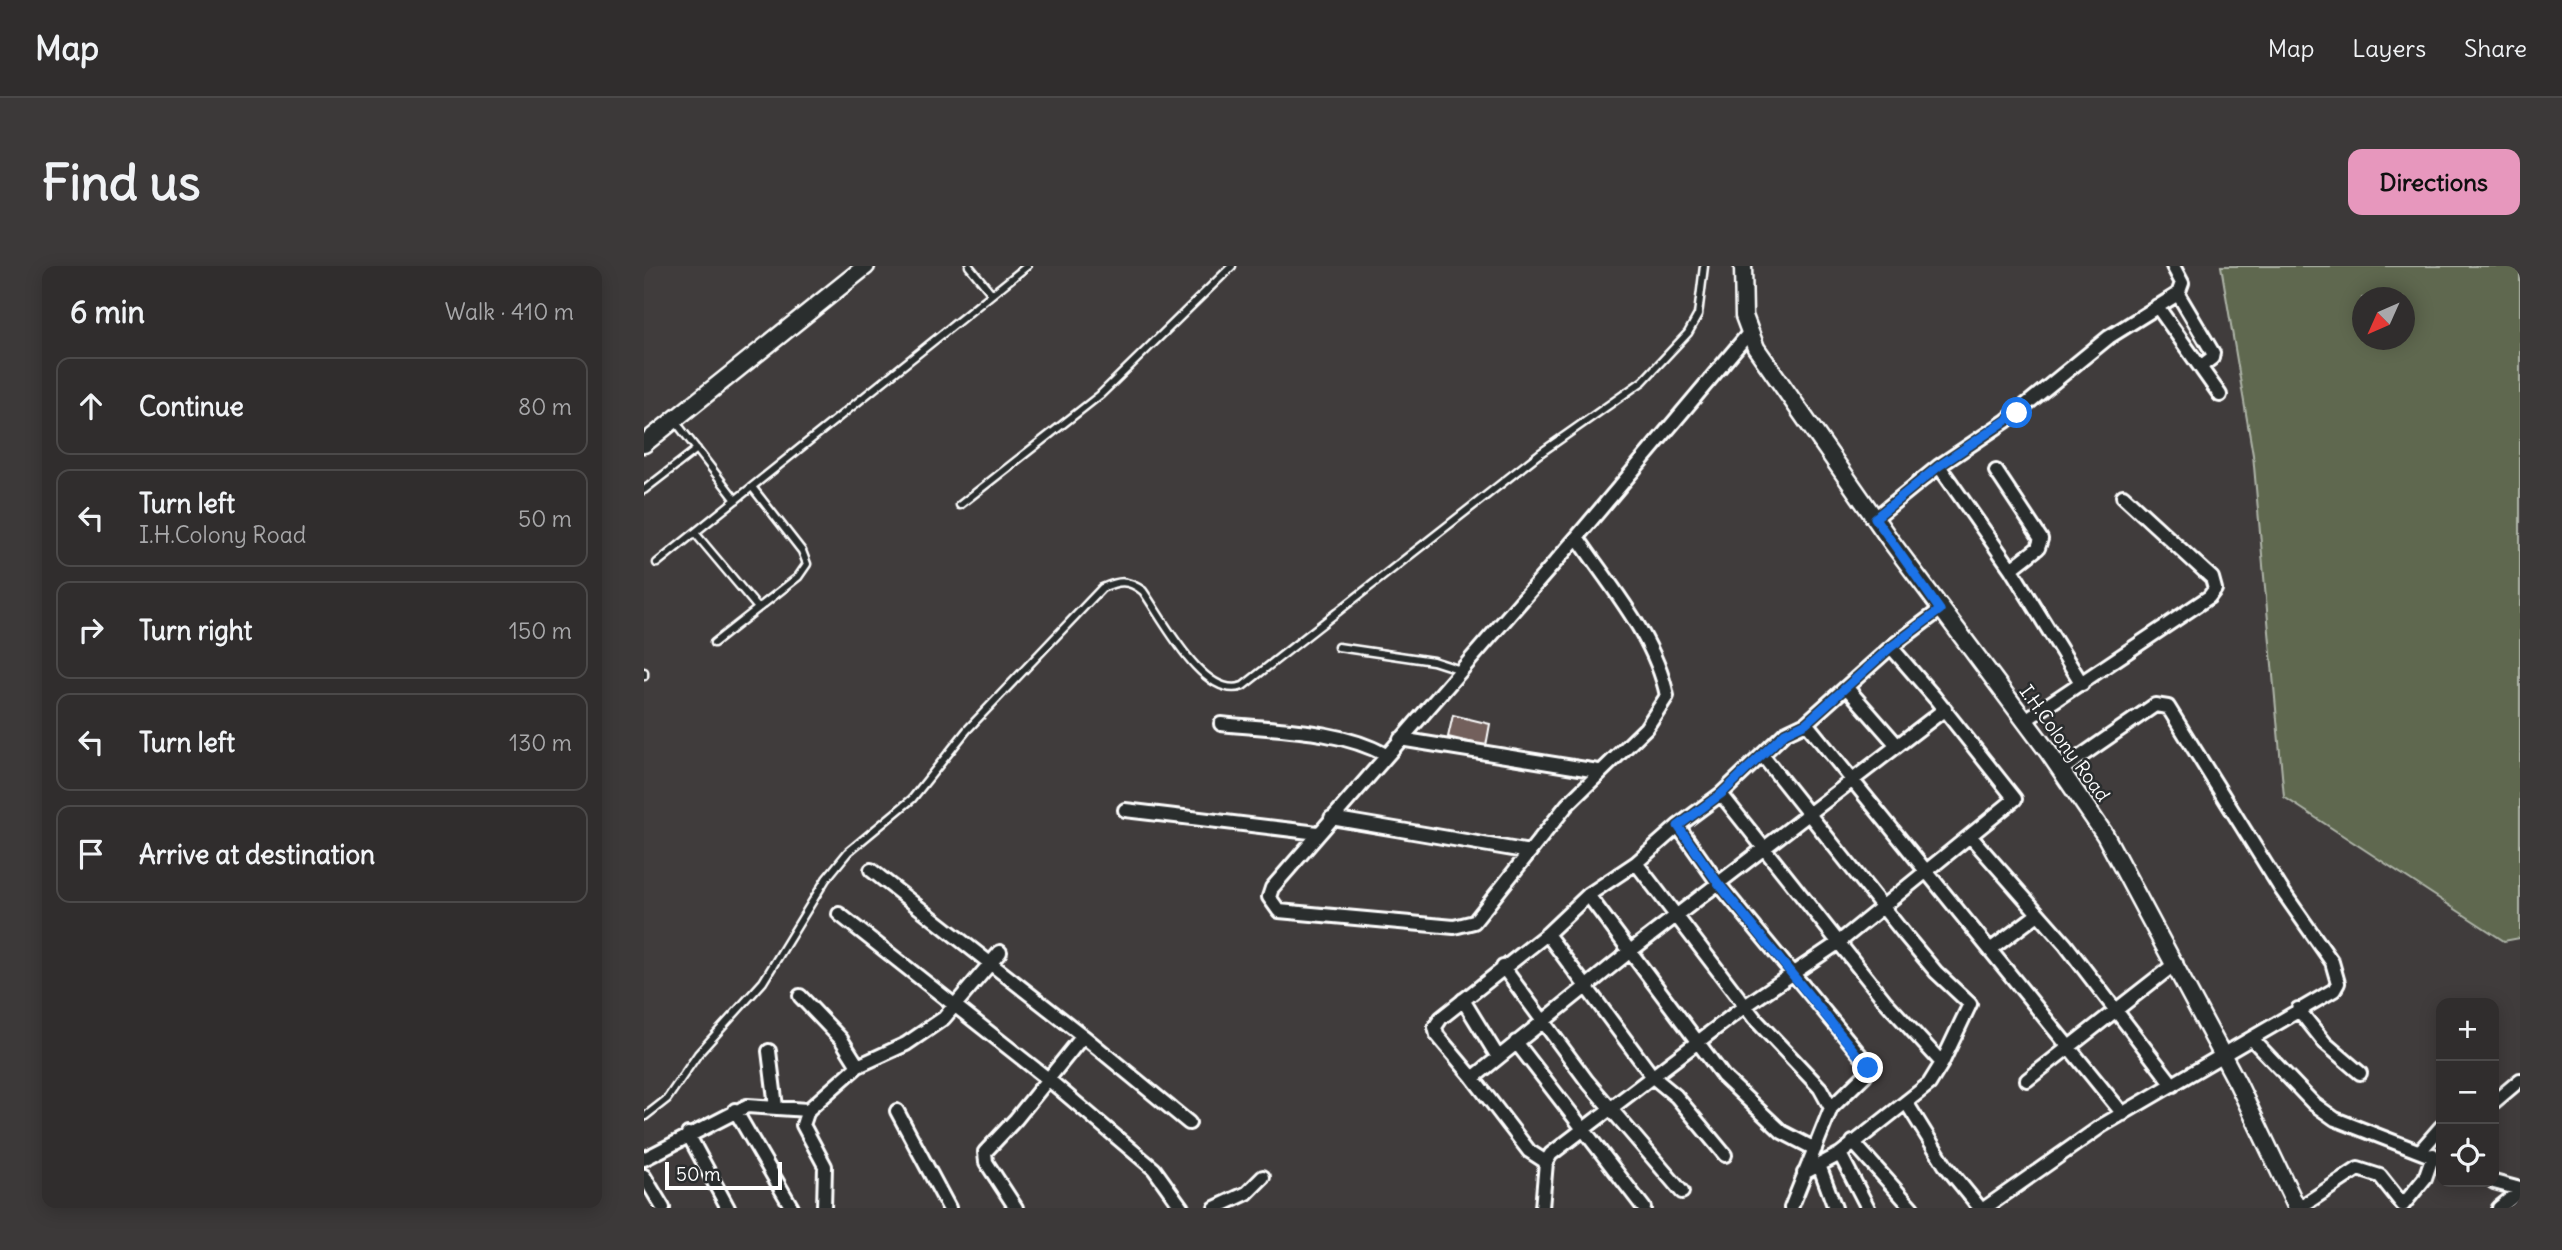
<!DOCTYPE html>
<meta charset="utf-8">
<style>
:root{--surface:#302d2d;--page:#3c3939;--text:#f1f3f6;--muted:#a8a8aa;--line:#4b4949;--accent:#e797bd}
body{margin:0;font-family:Delius,sans-serif;background:var(--page);color:var(--text)}
.controls{position:absolute;right:21px;bottom:21px;display:grid;overflow:hidden;border-radius:14px;box-shadow:0 4px 18px #0003}
.controls button{width:63px;height:63px;display:grid;place-items:center;padding:0;border:0;border-bottom:2px solid var(--line);background:var(--surface);color:var(--text);font:35px sans-serif}
.compass{position:absolute;left:1708px;top:21px;width:63px;height:63px;border-radius:50%;background:var(--surface);box-shadow:0 4px 18px #0003;rotate:225deg}
.scale{position:absolute;left:21px;bottom:18px;width:117px;box-sizing:border-box;padding-left:7px;border:4px solid #fff;border-top:0;font-size:19px;line-height:24px;white-space:nowrap;color:#fff;-webkit-text-stroke:5px #2a2d2e;paint-order:stroke}
.stop{position:absolute;width:21px;height:21px;margin:-16px;border:5px solid #1a73e8;border-radius:50%;background:#fff}
.stop.end{background:#1a73e8;border-color:#fff;box-shadow:0 2px 7px #0008}
.list{margin:0;padding:0;list-style:none}
h2{display:flex;justify-content:space-between;align-items:center;height:91px;margin:0;padding:0 28px;font-size:30px}
h2 small{font-size:23px;font-weight:400;color:var(--muted)}
.list li{display:grid;grid-template-columns:46px 1fr auto;gap:21px;align-items:center;box-sizing:border-box;height:98px;margin:0 14px 14px;padding:0 14px;border:2px solid var(--line);border-radius:14px}
.list b{display:block;font-size:26px;white-space:nowrap}
.list p{margin:0;font-size:23px;white-space:nowrap;color:var(--muted)}
.list em{font-size:23px;font-style:normal;color:var(--muted)}
.icon{flex:none;width:38px;height:38px;fill:none;stroke:currentColor;stroke-width:2;stroke-linecap:round;stroke-linejoin:round}
.map{position:relative;flex:none;width:1876px;height:942px;overflow:hidden;border-radius:14px}
header{display:flex;align-items:center;gap:42px;box-sizing:border-box;height:98px;padding:0 35px;background:var(--surface);border-bottom:2px solid var(--line)}
header strong{font-size:33px}
nav{display:flex;gap:38px;margin-inline-start:auto;font-size:24px}
.intro{display:flex;align-items:center;justify-content:space-between;box-sizing:border-box;height:168px;padding:0 42px}
h1{margin:0;font-size:49px}
.button{padding:18px 32px;border-radius:14px;background:var(--accent);color:#111;font-size:24px;font-weight:700}
main{display:flex;gap:42px;padding:0 42px}
aside{flex:1;background:var(--surface);border-radius:14px;box-shadow:0 4px 18px #0003}
.map>svg:first-child{display:block}
</style>
<header>
<strong>Map</strong>
<nav><a>Map</a><a>Layers</a><a>Share</a></nav>
</header>
<div class="intro"><h1>Find us</h1><a class="button">Directions</a></div>
<main>
<aside>
<h2>6 min<small>Walk · 410 m</small></h2>
<ul class="list">
<li><svg class="icon" aria-label="ahead" viewBox="0 0 24 24"><path d="M12 20V5M6 11l6-6 6 6"/></svg><div><b>Continue</b></div><em>80 m</em></li>
<li><svg class="icon" aria-label="left" viewBox="0 0 24 24"><path d="M17 20v-9H6M10 6l-5 5 5 5"/></svg><div><b>Turn left</b><p>I.H.Colony Road</p></div><em>50 m</em></li>
<li><svg class="icon" aria-label="right" viewBox="0 0 24 24"><path d="M7 20v-9h11M14 6l5 5-5 5"/></svg><div><b>Turn right</b></div><em>150 m</em></li>
<li><svg class="icon" aria-label="left" viewBox="0 0 24 24"><path d="M17 20v-9H6M10 6l-5 5 5 5"/></svg><div><b>Turn left</b></div><em>130 m</em></li>
<li><svg class="icon" aria-label="arrive" viewBox="0 0 24 24"><path d="M6 21V4h12l-3 4 3 4H6"/></svg><div><b>Arrive at destination</b></div></li>
</ul>
</aside>
<div class="map">
<svg width="1876" height="942" viewBox="0 0 1876 942">
<rect width="100%" height="100%" fill="#403c3c"/>
<filter id="ink" filterUnits="userSpaceOnUse"><feTurbulence type="fractalNoise" baseFrequency=".0143" numOctaves="2"/><feDisplacementMap in="SourceGraphic" scale="14" xChannelSelector="R" yChannelSelector="G"/><feConvolveMatrix kernelMatrix="1 2 1 2 8 2 1 2 1" color-interpolation-filters="sRGB"/></filter>
<g filter="url(#ink)">
<path fill="#5e6850" stroke="#aeb4a8" stroke-width="2" fill-rule="evenodd" d="M1577,0H1876V672L1860,675L1640,531L1609,189ZM1718,32H1760V74H1718Z"/>
<path fill="#73605c" stroke="#fff" stroke-width="2" d="M809,449L846,458L842,480L804,471Z"/>
<g fill="none" stroke-linecap="round" stroke-linejoin="round">
<defs>
<path id="service" d="M325,0L348,28
M31,155L92,234
M0,224L53,183
M316,239L456,129L588,0
M51,267L114,342
M13,297L383,0
M70,377L154,311L163,298L158,285L108,221
M694,381L789,395L817,404
M0,406V410
M0,851L23,833L54,788L119,716L182,613L204,586L268,533L323,464L458,322C475,315 483,313 499,325C519,353 560,435 599,420L895,188L999,115L1044,67L1054,49L1060,0"/>
<path id="minor" d="M1534,28L1569,87L1568,92L1556,101
M1513,40L1576,129
M1295,200L1367,303L1438,418
M1352,205L1397,273L1394,282L1367,303
M1231,252L1295,200L1362,155L1465,71L1534,28L1538,17L1529,0
M933,271C966,320 1011,371 1023,430L1002,462L923,539L830,656L810,661L635,645L625,631L628,622L933,271L1105,67
M1203,422L1253,479
M1380,455L1565,331L1571,323L1568,312L1479,230
M1162,457L1479,848
M577,458C631,464 693,462 742,489
M756,473L954,505
M1118,489L1261,669L1292,706L1326,738L1298,797L1285,818L1196,888L1160,907
M1077,528L1241,735L1298,797
M481,544L674,567
M687,552L886,586
M1034,560L1074,617L1223,797L1224,802L1221,809L1187,842
M1326,570L1421,678L1529,819
M992,597L1111,753L1176,822L1187,842L1147,942
M227,604L439,770L545,857
M944,629L1079,810L1138,866L1171,883
M195,648L404,813L510,903L538,942
M903,668L1009,811L1032,830L1081,889
M1346,684L1394,648
M859,701L943,815L1038,926
M156,730L197,773L214,800
M819,734L854,791
M1654,743L1681,777L1716,807
M1608,773L1670,838L1691,853L1797,894
M872,776L1000,942
M125,785L132,841
M829,812L793,769L791,761L797,752L903,668L944,629L992,597L1034,560L1077,528L1141,467L1162,457L1247,381
M1383,814L1532,697
M1262,836L1301,899L1336,942
M1850,836L1876,814
M91,844L148,942
M253,845L305,942
M44,868L84,942
M1209,876L1268,942
M1777,884L1797,861
M1196,888L1224,942
M0,893L103,840L164,844
M902,896L885,885L829,812L985,686L1301,443
M1175,899L1191,942
M0,910L19,942
M1850,916L1876,923
M180,942L181,900L159,859L164,844L214,800L262,778L300,752L356,686
M372,942L342,896L341,886L372,853L439,770
M571,942L603,927L619,911
M898,942L902,896L907,888L1101,740L1194,677L1371,533L1291,432L1247,381L1296,344
M1341,942L1459,859L1690,724L1694,717L1688,696L1637,623L1524,441L1511,439L1417,504
M1655,942L1714,903L1736,910L1759,939L1781,912L1789,889
M1855,942L1876,925"/>
<path id="tertiary" d="M1099,0L1100,50L1112,82L1246,274L1405,487L1461,569L1594,818L1653,942
M0,178L222,0"/>
</defs>
<use href="#service" stroke="#fff" stroke-width="11"/>
<use href="#minor" stroke="#fff" stroke-width="18"/>
<use href="#tertiary" stroke="#fff" stroke-width="21"/>
<use href="#service" stroke="#2a2d2e" stroke-width="6"/>
<use href="#minor" stroke="#2a2d2e" stroke-width="12"/>
<use href="#tertiary" stroke="#2a2d2e" stroke-width="16"/>
</g>
</g>
<g fill="none" stroke-linecap="round" stroke-linejoin="round" filter="url(#ink)">
<path stroke="#1a73e8" stroke-width="9" d="M1224,802L1074,617L1034,560L1077,528L1141,467L1162,457L1247,381L1296,344L1231,252L1295,200L1373,147"/>
</g>
<g text-anchor="middle" stroke-width="5" stroke-linejoin="round" paint-order="stroke">
<g font-size="19" fill="#fff" stroke="#2a2d2e">
<text transform="translate(1421 477) rotate(54)" y="7">I.H.Colony Road</text>
</g>
</g>
</svg>
<div class="controls">
<button>+</button>
<button>−</button>
<button><svg class="icon" aria-label="locate" viewBox="0 0 24 24"><circle cx="12" cy="12" r="6"/><path d="M12 2v4M12 18v4M2 12h4M18 12h4"/></svg></button>
</div>
<svg class="compass" viewBox="-18 -18 36 36"><path d="M0-13l5 13h-10z" fill="#e53935"/><path d="M0 13l5-13h-10z" fill="#a8a8aa"/></svg>
<div class="scale">50 m</div>
<div class="stop" style="left:1373px;top:147px"></div>
<div class="stop end" style="left:1224px;top:802px"></div>
</div>
</main>
